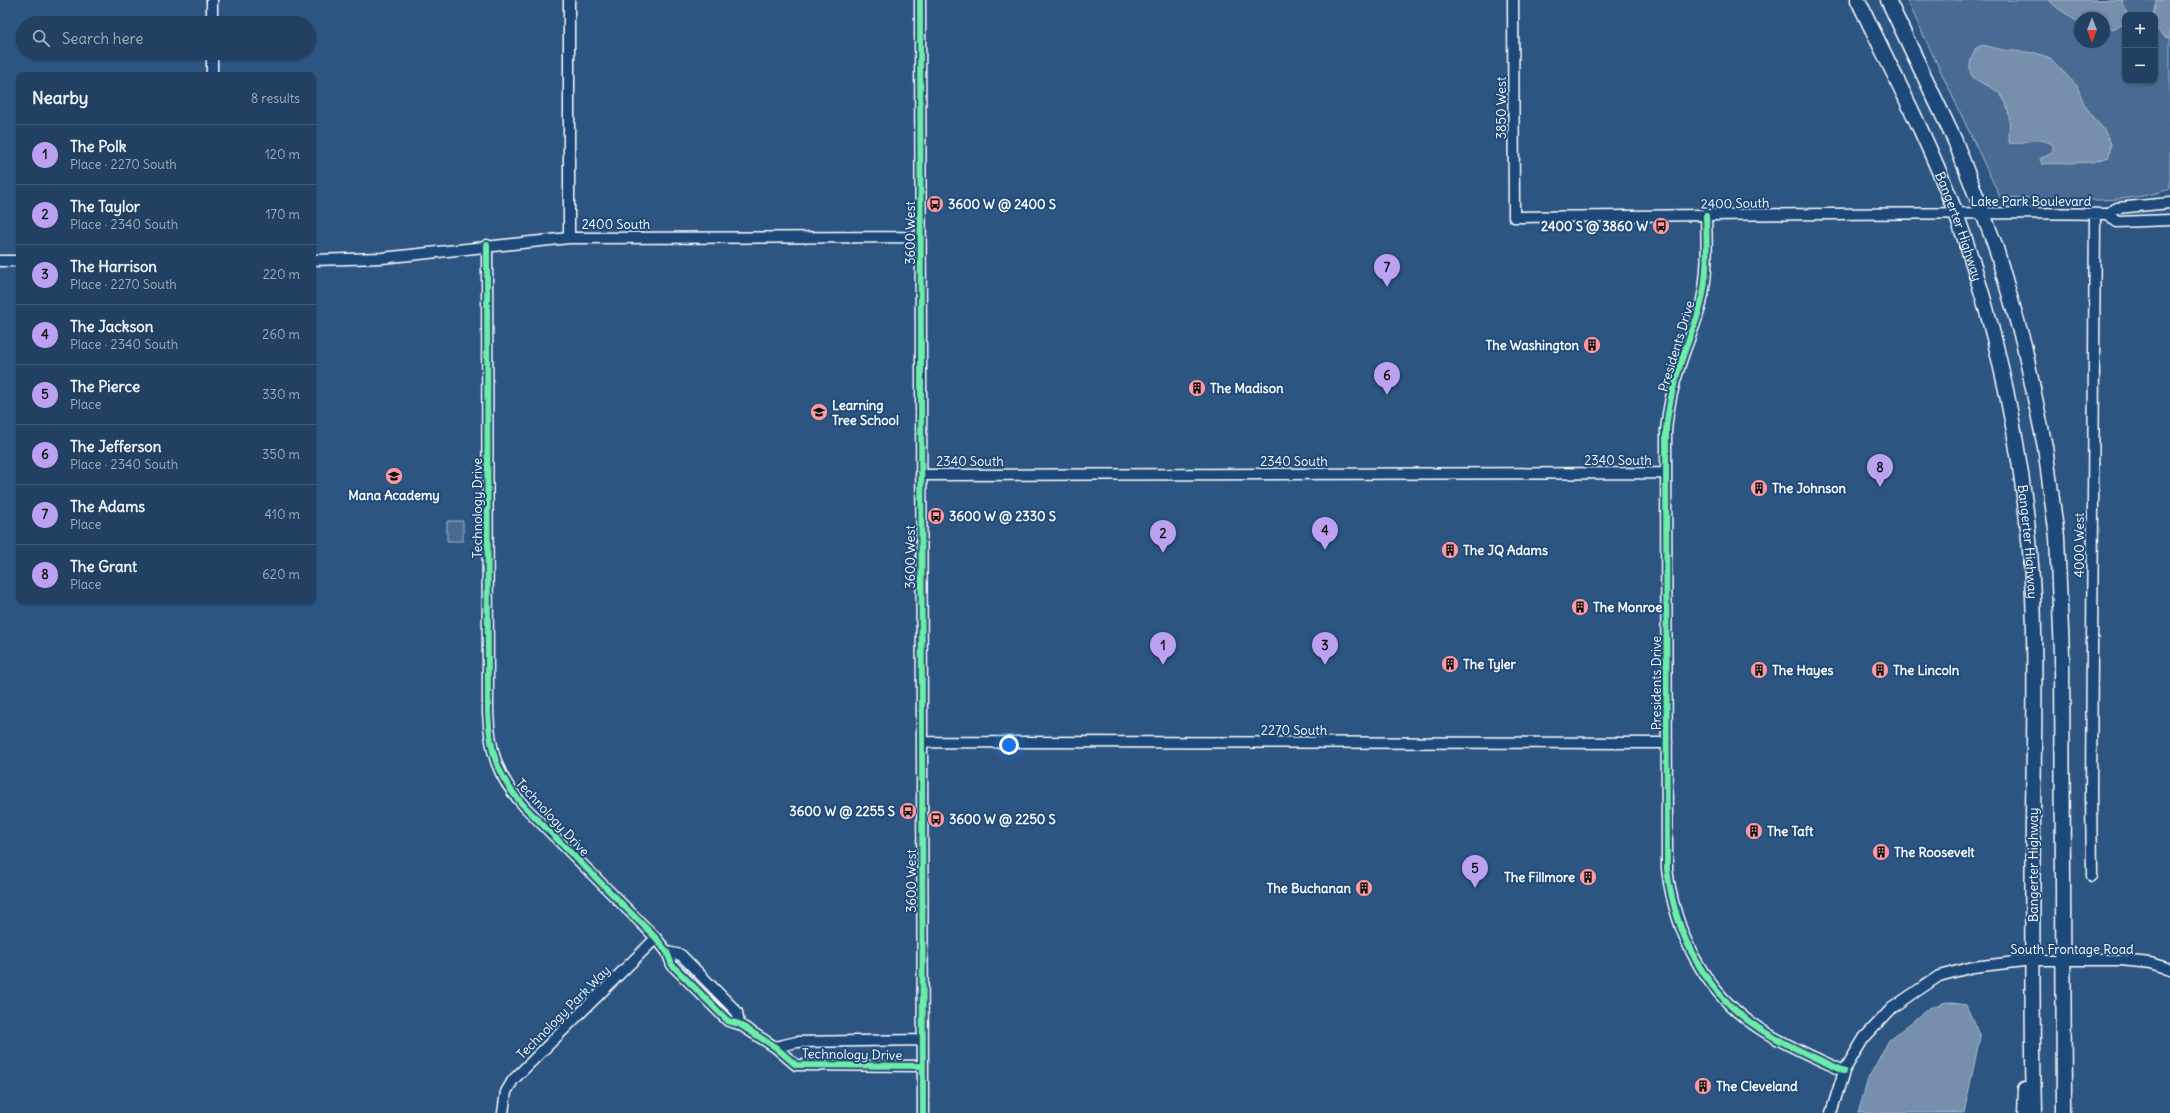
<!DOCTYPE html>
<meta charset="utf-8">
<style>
:root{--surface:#214062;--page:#2d4b6b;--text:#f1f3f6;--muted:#a2afbe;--line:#3e5977;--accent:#bca0f2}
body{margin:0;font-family:Delius,sans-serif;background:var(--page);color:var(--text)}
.controls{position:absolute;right:12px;top:12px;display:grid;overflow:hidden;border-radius:8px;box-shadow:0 1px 3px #0004}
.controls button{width:36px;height:36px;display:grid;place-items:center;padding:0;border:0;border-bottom:1px solid var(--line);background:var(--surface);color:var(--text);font:20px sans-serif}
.compass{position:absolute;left:2074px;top:12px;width:36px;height:36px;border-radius:50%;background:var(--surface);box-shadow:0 1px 3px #0004;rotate:180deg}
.you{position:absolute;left:1009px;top:745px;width:14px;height:14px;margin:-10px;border:3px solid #fff;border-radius:50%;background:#1a73e8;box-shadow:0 0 0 6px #1a73e833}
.badge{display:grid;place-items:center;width:26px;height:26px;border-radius:50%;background:var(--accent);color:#111;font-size:13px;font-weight:700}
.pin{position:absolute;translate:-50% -33px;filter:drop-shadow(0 1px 2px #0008)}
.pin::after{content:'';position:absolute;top:21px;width:14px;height:12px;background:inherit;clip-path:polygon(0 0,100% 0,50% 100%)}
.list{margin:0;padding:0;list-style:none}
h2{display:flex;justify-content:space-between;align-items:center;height:52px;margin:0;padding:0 16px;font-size:17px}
h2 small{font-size:13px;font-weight:400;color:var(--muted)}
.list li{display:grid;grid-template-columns:26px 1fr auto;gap:12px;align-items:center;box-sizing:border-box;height:60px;padding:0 16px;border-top:1px solid var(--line)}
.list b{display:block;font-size:15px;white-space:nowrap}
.list p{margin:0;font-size:13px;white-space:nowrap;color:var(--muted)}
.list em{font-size:13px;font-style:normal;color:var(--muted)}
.icon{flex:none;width:22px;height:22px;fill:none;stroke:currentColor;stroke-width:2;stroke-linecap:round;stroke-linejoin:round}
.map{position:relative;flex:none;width:2170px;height:1113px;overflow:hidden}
.search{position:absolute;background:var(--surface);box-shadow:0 1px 3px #0004;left:16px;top:16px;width:300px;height:44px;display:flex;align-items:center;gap:10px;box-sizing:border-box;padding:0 14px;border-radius:22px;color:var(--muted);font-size:15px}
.panel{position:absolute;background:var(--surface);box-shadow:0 1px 3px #0004;left:16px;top:72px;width:300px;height:532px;border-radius:8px}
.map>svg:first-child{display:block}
</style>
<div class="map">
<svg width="2170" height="1113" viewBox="0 0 2170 1113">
<rect width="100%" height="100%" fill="#2c5582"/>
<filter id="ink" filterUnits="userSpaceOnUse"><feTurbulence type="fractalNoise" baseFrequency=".025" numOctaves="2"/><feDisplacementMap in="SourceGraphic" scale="8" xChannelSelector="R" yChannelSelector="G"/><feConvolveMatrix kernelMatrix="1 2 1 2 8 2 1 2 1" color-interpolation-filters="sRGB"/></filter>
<g filter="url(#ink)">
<path fill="#486b92" stroke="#a4b5c8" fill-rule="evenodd" d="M1907,0H2170V189C2117,207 2056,198 2000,197ZM2125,15H2155V81H2125ZM2080,18H2104V42H2080Z
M447,521H463V541H447Z"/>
<path fill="#748fad" stroke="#acbcce" d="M2049,0H2122L2127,14L2122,25L2110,30L2104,27V18H2080L2079,23L2056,7Z
M2157,0H2170V38L2164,36L2155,28V15L2153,14Z
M1983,45L2003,50L2036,53L2050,58L2077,86L2085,106L2104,130L2111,144L2109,157L2093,162L2042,164L2040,159L2053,151V145C2035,133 2023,146 2009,143C2009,127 2012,113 2003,98C1989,77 1956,88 1976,48Z
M1946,1002L1966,1005L1980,1037L1964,1113H1858L1868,1079L1889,1040L1929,1008Z"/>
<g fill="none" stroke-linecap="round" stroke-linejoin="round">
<defs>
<path id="minor" d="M212,0V23
M569,0V238
M920,0L923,1113
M1513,0L1514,217C1712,216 1909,211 2107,214L2117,208L2170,203
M212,53V75
M2107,214L2117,222L2170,220
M1706,216C1707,246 1708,275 1701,304C1696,325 1686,344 1680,365C1673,386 1668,408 1666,430L1667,869C1675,933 1704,993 1760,1029C1786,1046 1816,1058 1844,1071
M487,245L488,713C490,752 497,777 525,807L656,938L667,952L672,965L728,1021L739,1024L775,1047L796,1065L923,1066
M313,260L382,258L569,238L921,237
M0,261H19
M921,475L1666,473
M922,742L1667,743
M2092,876L2091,792L2095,214
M667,952L681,955L737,1012L739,1024
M775,1047L797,1042L922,1040
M503,1113L506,1092L513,1080L656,938
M1831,1113L1844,1071L1864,1038L1892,1008L1939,976L1973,967L2032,960H2121L2150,963L2170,969"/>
<g id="highway">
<path id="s1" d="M1858,0C1892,71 1929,141 1956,214C1972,257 1985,302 1996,346C2016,428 2029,512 2033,596C2036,669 2034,742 2033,814C2032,914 2032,1013 2034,1113"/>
<path d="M1888,0L1955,141L1995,245L2024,345L2045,447L2057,537L2062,654L2064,1113"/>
<path d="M2024,1113L2025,1090"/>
</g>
</defs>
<use href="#minor" stroke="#fff" stroke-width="13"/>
<use href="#highway" stroke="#fff" stroke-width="17"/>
<use href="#minor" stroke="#1f4a7a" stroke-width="10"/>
<use href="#highway" stroke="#1f4a7a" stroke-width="14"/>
<defs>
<path id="cycleway" d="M920,0L923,1113
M1706,216C1707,246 1708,275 1701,304C1696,325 1686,344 1680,365C1673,386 1668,408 1666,430L1667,869C1675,933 1704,993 1760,1029C1786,1046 1816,1058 1844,1071
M487,245L488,713C490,752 497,777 525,807L656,938L667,952L672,965L728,1021L739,1024L775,1047L796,1065L923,1066"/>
</defs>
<use href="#cycleway" stroke="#1f4a7a" stroke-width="8"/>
<use href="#cycleway" stroke="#6deda7" stroke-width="6"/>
</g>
</g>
<defs>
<symbol id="bus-disc" viewBox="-11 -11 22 22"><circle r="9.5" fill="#ff9aa2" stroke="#1f4a7a"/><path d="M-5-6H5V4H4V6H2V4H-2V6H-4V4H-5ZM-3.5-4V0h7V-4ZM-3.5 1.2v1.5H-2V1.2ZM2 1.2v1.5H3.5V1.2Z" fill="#111"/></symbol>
<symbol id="building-disc" viewBox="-11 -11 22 22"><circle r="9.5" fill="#ff9aa2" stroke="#1f4a7a"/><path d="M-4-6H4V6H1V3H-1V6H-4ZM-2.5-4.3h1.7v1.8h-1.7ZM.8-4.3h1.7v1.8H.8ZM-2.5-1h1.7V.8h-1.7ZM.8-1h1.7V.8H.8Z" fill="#111"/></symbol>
<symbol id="school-disc" viewBox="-11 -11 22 22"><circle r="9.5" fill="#ff9aa2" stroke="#1f4a7a"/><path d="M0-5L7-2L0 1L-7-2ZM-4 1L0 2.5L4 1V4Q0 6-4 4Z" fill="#111"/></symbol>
</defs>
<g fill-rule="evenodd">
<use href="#bus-disc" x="925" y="194" width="20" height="20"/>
<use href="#bus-disc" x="1651" y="216" width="20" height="20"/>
<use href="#building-disc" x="1582" y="335" width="20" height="20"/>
<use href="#building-disc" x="1187" y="378" width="20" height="20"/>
<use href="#school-disc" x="809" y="402" width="20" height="20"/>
<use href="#school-disc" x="384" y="466" width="20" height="20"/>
<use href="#building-disc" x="1749" y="478" width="20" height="20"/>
<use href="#bus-disc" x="926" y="506" width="20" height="20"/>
<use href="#building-disc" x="1440" y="540" width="20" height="20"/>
<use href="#building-disc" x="1570" y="597" width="20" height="20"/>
<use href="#building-disc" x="1440" y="654" width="20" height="20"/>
<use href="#building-disc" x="1749" y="660" width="20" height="20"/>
<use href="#building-disc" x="1870" y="660" width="20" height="20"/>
<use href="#bus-disc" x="898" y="801" width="20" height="20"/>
<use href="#bus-disc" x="926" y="809" width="20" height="20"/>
<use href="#building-disc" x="1744" y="821" width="20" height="20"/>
<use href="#building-disc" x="1871" y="842" width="20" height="20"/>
<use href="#building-disc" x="1578" y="867" width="20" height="20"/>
<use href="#building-disc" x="1354" y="878" width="20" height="20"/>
<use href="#building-disc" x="1693" y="1076" width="20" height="20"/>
</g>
<g text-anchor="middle" stroke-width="4" stroke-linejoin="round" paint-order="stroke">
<g font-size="13" fill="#fff" stroke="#1f4a7a">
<text transform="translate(1501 108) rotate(-90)" y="5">3850 West</text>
<text x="2031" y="206">Lake Park Boulevard</text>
<text transform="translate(1735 203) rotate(-1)" y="5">2400 South</text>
<text x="616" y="229">2400 South</text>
<text dy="5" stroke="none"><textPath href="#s1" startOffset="248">Bangerter Highway</textPath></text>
<text transform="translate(910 233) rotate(-90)" y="5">3600 West</text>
<text transform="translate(1676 346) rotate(-73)" y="5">Presidents Drive</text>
<text x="1618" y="465">2340 South</text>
<text x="970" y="466">2340 South</text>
<text x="1294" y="466">2340 South</text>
<text transform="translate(477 508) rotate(-90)" y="5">Technology Drive</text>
<text dy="5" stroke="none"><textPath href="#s1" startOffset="572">Bangerter Highway</textPath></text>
<text transform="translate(2079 545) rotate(-90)" y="5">4000 West</text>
<text transform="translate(910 557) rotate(-90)" y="5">3600 West</text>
<text transform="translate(1656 683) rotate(-90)" y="5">Presidents Drive</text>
<text x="1294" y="735">2270 South</text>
<text transform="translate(553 817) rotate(47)" y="5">Technology Drive</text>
<text transform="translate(2033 865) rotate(-90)" y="5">Bangerter Highway</text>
<text transform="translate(911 881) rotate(-90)" y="5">3600 West</text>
<text x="2072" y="954">South Frontage Road</text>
<text transform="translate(563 1012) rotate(-45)" y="5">Technology Park Way</text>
<text transform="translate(852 1054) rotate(1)" y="5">Technology Drive</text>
</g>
<g font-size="13" font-weight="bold" fill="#fff" stroke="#1f4a7a" text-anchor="start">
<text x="948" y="209">3600 W @ 2400 S</text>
<text x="1648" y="231" text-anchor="end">2400 S @ 3860 W</text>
<text x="1579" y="350" text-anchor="end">The Washington</text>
<text x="1210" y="393">The Madison</text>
<text x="832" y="410">Learning<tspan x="832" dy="15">Tree School</tspan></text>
<text x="1772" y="493">The Johnson</text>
<text x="394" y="500" text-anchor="middle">Mana Academy</text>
<text x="949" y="521">3600 W @ 2330 S</text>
<text x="1463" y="555">The JQ Adams</text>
<text x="1593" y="612">The Monroe</text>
<text x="1463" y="669">The Tyler</text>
<text x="1772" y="675">The Hayes</text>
<text x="1893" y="675">The Lincoln</text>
<text x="895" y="816" text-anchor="end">3600 W @ 2255 S</text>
<text x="949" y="824">3600 W @ 2250 S</text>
<text x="1767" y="836">The Taft</text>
<text x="1894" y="857">The Roosevelt</text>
<text x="1575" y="882" text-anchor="end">The Fillmore</text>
<text x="1351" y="893" text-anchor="end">The Buchanan</text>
<text x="1716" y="1091">The Cleveland</text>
</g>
</g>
</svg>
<div class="controls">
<button>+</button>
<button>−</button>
</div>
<svg class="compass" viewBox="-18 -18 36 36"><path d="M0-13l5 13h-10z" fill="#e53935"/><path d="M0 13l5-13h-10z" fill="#a2afbe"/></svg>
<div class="you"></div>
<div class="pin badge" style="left:1163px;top:665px">1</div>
<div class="pin badge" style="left:1163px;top:553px">2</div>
<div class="pin badge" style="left:1325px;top:665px">3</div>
<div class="pin badge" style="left:1325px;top:550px">4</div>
<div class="pin badge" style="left:1475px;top:888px">5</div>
<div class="pin badge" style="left:1387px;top:395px">6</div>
<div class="pin badge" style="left:1387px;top:287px">7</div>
<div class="pin badge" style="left:1880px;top:487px">8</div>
<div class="search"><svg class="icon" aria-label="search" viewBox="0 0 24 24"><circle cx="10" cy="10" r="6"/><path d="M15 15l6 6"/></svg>Search here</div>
<section class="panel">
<h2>Nearby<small>8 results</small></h2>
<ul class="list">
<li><span class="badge">1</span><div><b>The Polk</b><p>Place · 2270 South</p></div><em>120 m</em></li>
<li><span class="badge">2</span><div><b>The Taylor</b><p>Place · 2340 South</p></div><em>170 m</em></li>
<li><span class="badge">3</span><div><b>The Harrison</b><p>Place · 2270 South</p></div><em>220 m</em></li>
<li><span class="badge">4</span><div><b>The Jackson</b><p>Place · 2340 South</p></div><em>260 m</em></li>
<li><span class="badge">5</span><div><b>The Pierce</b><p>Place</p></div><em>330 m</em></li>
<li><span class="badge">6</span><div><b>The Jefferson</b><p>Place · 2340 South</p></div><em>350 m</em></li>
<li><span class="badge">7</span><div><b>The Adams</b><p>Place</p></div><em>410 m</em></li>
<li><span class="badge">8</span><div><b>The Grant</b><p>Place</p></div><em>620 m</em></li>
</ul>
</section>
</div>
